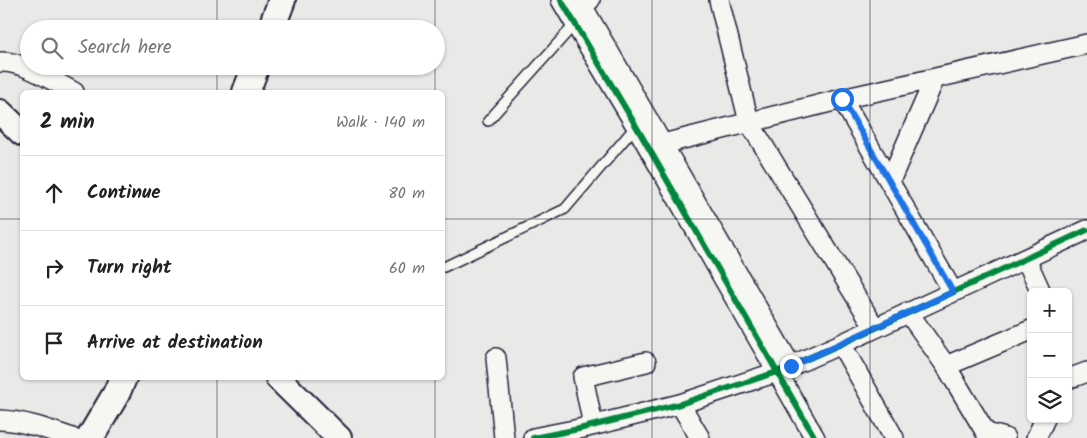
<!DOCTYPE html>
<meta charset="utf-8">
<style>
:root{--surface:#fff;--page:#f2f2f2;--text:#222;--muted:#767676;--line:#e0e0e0}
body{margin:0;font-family:Kalam,sans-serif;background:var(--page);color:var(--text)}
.controls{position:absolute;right:15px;bottom:15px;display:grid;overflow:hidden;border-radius:8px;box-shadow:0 1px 4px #0004}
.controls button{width:45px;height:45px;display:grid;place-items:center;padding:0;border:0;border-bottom:1px solid var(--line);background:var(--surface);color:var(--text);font:25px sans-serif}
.stop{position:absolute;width:15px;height:15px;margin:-11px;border:4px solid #1a73e8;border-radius:50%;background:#fff}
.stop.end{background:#1a73e8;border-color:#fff;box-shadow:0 1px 5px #0008}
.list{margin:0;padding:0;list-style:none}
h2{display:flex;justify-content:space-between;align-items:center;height:65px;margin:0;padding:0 20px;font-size:21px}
h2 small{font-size:16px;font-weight:400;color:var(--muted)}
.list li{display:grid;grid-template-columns:32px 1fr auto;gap:15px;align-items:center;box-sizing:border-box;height:75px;padding:0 20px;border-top:1px solid var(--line)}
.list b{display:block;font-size:19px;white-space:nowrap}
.list em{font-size:16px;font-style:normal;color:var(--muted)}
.icon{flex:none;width:28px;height:28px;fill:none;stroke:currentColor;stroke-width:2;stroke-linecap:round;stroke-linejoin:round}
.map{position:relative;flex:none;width:1087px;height:438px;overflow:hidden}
.search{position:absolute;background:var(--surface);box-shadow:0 1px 4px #0004;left:20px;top:20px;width:425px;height:55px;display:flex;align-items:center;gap:12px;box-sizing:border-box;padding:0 18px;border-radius:28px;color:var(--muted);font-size:19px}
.panel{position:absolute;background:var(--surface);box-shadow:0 1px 4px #0004;left:20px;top:90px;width:425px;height:290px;border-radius:8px}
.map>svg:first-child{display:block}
</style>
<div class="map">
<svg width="1087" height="438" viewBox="0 0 1087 438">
<rect width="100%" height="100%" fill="#e9e9e7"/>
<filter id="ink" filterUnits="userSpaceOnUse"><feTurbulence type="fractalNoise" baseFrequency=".02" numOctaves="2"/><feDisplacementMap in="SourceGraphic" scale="10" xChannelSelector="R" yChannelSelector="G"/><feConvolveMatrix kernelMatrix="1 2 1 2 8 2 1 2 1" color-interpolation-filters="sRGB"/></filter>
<g filter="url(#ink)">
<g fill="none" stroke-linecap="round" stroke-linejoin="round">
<defs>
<path id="service" d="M488,121L574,25
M444,267L565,209L636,126"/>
<path id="minor" d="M561,0L636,126L815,438
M590,0L580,2L791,366
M719,0L749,122L875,328
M0,62C25,61 52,81 74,92
M842,99L953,292
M663,144L842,99L1087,44
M890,181L935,78
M1026,259L1041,292
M908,312L946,366L986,433L1005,438
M841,344L894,438
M496,358L504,438
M946,366L1031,330
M1068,379L1087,372
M680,404L700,438
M0,420C25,421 49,430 72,438
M593,425L583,377L646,362
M533,438L579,429L680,404L777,372L841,344L1087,230
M1036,438L1045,419"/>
<path id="tertiary" d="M0,112L22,133
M278,378L339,438"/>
<path id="secondary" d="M271,29L282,0
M246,92L256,66
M90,438L116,394L123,378"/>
</defs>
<use href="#service" stroke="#22223b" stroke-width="12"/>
<use href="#minor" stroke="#22223b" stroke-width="22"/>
<use href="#tertiary" stroke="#22223b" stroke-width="28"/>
<use href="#secondary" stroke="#22223b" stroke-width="30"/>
<use href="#service" stroke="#f6f6f2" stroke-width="9"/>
<use href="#minor" stroke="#f6f6f2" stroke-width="19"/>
<use href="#tertiary" stroke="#f6f6f2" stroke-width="24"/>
<use href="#secondary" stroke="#f6f6f2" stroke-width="26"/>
<defs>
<path id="cycleway" d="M561,0L636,126L815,438
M533,438L579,429L680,404L777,372L841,344L1087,230"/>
</defs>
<use href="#cycleway" stroke="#f6f6f2" stroke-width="9"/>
<use href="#cycleway" stroke="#00873e" stroke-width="6"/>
</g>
</g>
<g fill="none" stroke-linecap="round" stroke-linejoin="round" filter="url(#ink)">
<path stroke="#1a73e8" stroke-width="6" d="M791,366L953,292L842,99"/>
</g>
<path fill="none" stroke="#22223b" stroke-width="1" stroke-opacity="0.55" d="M217,0V29M435,0V29M652,0V438M870,0V438M217,66V92M435,66V92M0,219H22M442,219H1087M217,378V438M435,378V438"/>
</svg>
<div class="controls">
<button>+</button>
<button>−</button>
<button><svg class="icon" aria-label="layers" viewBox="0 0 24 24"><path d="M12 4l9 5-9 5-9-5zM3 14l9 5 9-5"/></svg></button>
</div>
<div class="stop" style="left:842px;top:99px"></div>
<div class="stop end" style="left:791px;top:366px"></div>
<div class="search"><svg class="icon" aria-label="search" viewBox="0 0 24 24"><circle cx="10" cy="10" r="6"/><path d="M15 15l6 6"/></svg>Search here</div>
<section class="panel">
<h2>2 min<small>Walk · 140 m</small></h2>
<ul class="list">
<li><svg class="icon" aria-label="ahead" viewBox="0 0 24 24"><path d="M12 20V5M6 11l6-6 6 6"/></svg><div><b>Continue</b></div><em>80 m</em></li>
<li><svg class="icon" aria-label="right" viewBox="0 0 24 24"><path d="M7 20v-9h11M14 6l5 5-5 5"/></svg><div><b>Turn right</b></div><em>60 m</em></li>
<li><svg class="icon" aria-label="arrive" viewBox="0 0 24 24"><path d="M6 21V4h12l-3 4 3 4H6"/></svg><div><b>Arrive at destination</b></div></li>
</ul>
</section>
</div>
